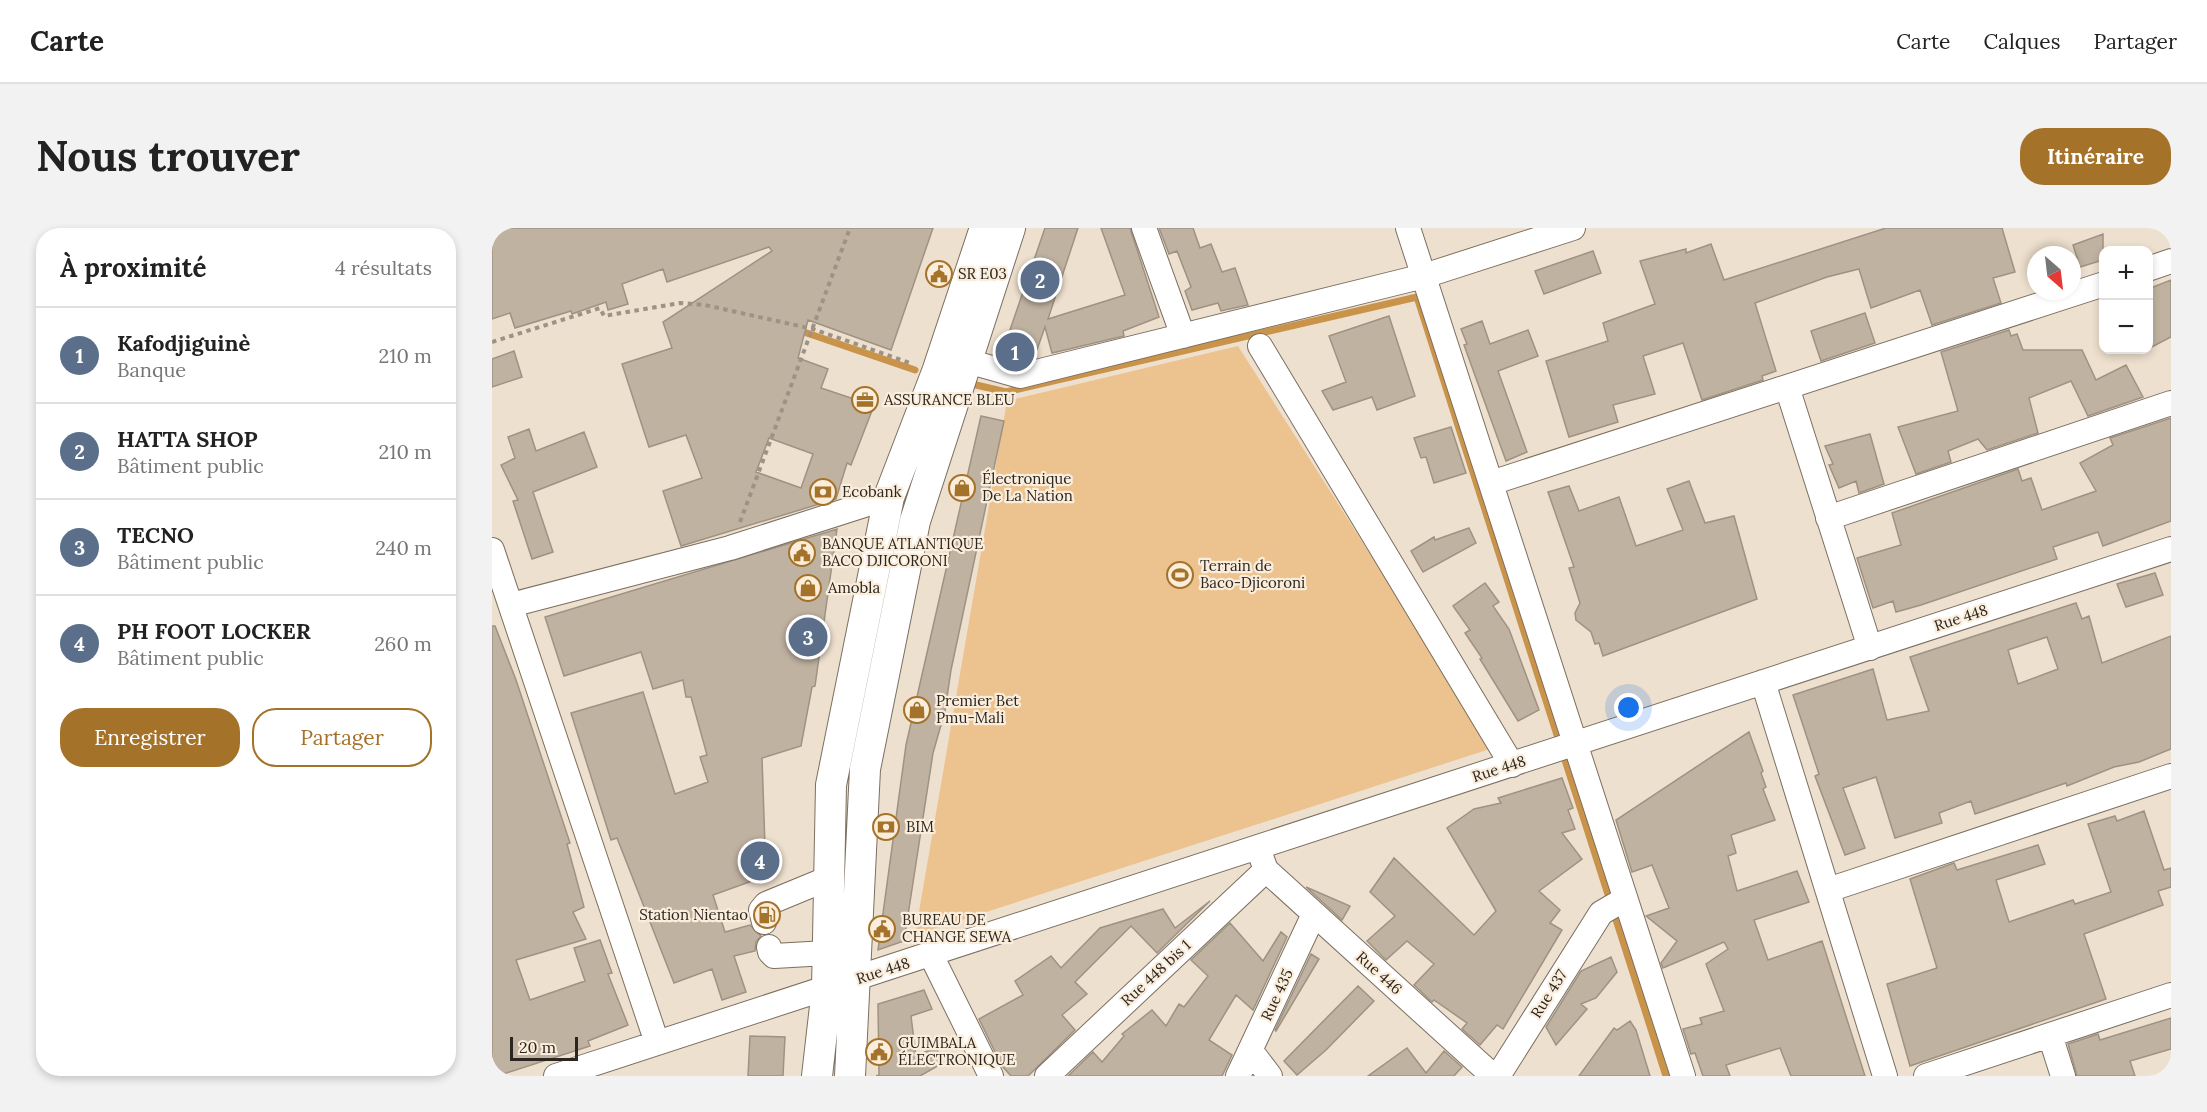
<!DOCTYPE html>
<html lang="fr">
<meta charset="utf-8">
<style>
:root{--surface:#fff;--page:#f2f2f2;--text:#222;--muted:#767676;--line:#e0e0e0;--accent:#a47229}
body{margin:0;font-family:Lora,serif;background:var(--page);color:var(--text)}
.controls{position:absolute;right:18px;top:18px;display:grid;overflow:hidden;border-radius:12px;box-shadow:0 3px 9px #0003}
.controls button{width:54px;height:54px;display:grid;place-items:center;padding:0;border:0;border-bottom:2px solid var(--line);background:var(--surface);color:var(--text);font:30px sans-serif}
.compass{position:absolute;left:1535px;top:18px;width:54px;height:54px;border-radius:50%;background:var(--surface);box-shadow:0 3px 9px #0003;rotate:152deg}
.scale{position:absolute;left:18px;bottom:15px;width:68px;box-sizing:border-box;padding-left:6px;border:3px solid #2b261f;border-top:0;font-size:16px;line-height:21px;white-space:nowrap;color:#2b261f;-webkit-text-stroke:4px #fbeddb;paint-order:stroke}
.you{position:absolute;left:1137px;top:480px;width:21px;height:21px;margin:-15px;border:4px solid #fff;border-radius:50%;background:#1a73e8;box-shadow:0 0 0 9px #1a73e833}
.badge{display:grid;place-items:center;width:39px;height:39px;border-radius:50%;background:var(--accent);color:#fff;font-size:20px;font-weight:700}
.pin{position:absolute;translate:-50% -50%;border:3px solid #fff;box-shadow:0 2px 6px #0006}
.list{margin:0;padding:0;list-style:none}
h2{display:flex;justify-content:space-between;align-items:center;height:78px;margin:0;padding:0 24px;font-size:26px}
h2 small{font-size:20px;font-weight:400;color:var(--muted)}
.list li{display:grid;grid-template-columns:39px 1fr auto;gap:18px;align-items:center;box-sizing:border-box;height:96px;padding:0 24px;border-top:2px solid var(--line)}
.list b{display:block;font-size:22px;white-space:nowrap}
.list p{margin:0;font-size:20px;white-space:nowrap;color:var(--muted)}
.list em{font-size:20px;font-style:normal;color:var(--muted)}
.actions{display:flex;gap:12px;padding:18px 24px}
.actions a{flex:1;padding:14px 0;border:2px solid var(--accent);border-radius:24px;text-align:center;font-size:21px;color:var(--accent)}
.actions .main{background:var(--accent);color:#fff}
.map{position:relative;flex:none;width:1679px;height:848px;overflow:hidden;border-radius:24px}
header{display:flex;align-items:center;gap:36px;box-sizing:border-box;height:84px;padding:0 30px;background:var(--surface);border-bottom:2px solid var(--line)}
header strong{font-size:28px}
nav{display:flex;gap:33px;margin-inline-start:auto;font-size:21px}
.intro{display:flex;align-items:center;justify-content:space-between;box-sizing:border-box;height:144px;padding:0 36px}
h1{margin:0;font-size:42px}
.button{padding:15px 27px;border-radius:24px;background:var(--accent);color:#fff;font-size:21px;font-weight:700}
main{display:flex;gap:36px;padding:0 36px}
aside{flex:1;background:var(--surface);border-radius:24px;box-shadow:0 3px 9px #0003}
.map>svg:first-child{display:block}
</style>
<header>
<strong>Carte</strong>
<nav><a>Carte</a><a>Calques</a><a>Partager</a></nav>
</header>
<div class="intro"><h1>Nous trouver</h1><a class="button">Itinéraire</a></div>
<main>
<aside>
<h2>À proximité<small>4 résultats</small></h2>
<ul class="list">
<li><span class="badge" style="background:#5c6f8a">1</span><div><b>Kafodjiguinè</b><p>Banque</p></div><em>210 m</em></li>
<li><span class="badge" style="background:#5c6f8a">2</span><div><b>HATTA SHOP</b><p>Bâtiment public</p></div><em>210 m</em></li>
<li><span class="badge" style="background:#5c6f8a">3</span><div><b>TECNO</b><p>Bâtiment public</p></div><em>240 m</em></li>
<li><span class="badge" style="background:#5c6f8a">4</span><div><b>PH FOOT LOCKER</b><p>Bâtiment public</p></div><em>260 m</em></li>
</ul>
<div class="actions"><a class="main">Enregistrer</a><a>Partager</a></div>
</aside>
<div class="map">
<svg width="1679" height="848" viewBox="0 0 1679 848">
<rect width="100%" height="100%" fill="#eee0ce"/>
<path fill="#ecc28e" d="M746,118L1001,520L423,707L515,173Z"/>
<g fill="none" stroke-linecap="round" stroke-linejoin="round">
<path stroke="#c9934a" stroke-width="7" d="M306,102L423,142
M480,156L514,164L925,69L1174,848"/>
</g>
<path fill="#bfb2a1" stroke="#9f9282" stroke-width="1.5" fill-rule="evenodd" d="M0,0H441L399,122L316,92L306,130L336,141L329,160L377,176L376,179L381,180L359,237L355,235L344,271L189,318L171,263L210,250L194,207L157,219L130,136L180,120L171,94L280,23L277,19L175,54L171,41L130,56L136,76L116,82L114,74L80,86L79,83L23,100L18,85L0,91ZM277,210L321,226L309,260L264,244Z
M553,0H586L556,91L633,67L609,0H638L667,89L631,103L632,108L560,125L553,99L542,130L528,133L509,128Z
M667,0H701L708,20L719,16L730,44L743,40L756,77L729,83L726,75L700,82L693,63L699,59L685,23L677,26Z
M1394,0H1510L1523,44L1501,50L1509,75L1440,97L1428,62L1379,80L1367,41L1335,49L1263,75L1284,143L1270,148L1271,152L1210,172L1191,115L1151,128L1163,166L1121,177L1126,194L1077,209L1054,133L1116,113L1111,95L1163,76L1148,33L1194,21V25L1219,16L1232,52Z
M1611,6V32L1588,39L1581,17Z
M1101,23L1109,45L1052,66L1043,43Z
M1679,52V109L1656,121V61Z
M1373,85L1383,115L1329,133L1319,103Z
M897,88L923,168L885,182L880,169L841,182L830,163L854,154L837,108Z
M990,93L998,116L1036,102L1046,128L1006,143L1035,224L1014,233L972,117L975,116L969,101Z
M1517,102L1519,108L1525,106L1531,122H1590L1604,152L1634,137L1651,169L1596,188L1579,153L1537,170L1546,205L1495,222L1486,211L1456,223L1459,234L1424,246L1406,199L1466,183L1449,124Z
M22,123L30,149L0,159V131Z
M489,188L512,193L459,442L453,483L441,525L412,713L386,722L414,517Z
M1679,190V293L1611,318L1606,304L1561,319L1565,331L1429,377L1404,384L1401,373L1381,380L1365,330L1409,317L1400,285L1526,241L1530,253L1539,250L1550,282L1604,263L1588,235L1621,217L1618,210Z
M959,199L974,245L942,255L934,229L929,230L922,210Z
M37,201L44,223L92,204L105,239L41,264L61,324L40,331L21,273L26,272L9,237L23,230L16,209Z
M1378,206L1392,256L1367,265L1364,253L1347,260L1337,237L1341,236L1333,218Z
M1197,253L1213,295L1242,288L1265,371L1111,428L1107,415L1103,416L1099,404L1084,392L1083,385L1088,375L1077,340L1082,339L1056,264L1077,258L1087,283L1127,269L1144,318L1191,302L1175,261Z
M977,300L984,315L931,344L919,323L942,309L943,312Z
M345,301L323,458L320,459L309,518L270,530L274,648L221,667L233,704L258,697L269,708L264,714L263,723L242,728L254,764L230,772L220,741L182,755L125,610L119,612L79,485L151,464L183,566L216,554L208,529L215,527L199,469H194L191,452L161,461L149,424L72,448L53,389Z
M1663,345L1671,367L1634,379L1625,356Z
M993,355L1007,374L1001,378L1017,401L1047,482L1026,493L988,431L990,430L973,405L978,402L961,378Z
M1584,375L1590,391L1597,388L1610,435L1679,408V521L1647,534L1622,539L1575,558L1574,555L1483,586L1479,573L1447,585L1450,595L1403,610L1384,549L1351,560L1373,620L1353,627L1323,548L1327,546L1301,467L1381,441L1395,492L1437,483L1418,429ZM1555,409L1566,441L1526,456L1516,422Z
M0,398H3L24,452L78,615L75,616L92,679L81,684L94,711L24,732L38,772L93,753L82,720L108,712L120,745L116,746L136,797L96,813L98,818L5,848H0Z
M1257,504L1271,543L1269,545L1274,559L1271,561L1283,592L1239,607L1244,625L1236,628L1245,663L1305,643L1317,674L1262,692L1276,732L1330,713L1373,848H1299L1288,820L1234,837L1238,848H1211L1203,825L1199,826L1191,801L1210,796L1208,790L1232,783L1214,736L1236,721L1232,714L1171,740L1169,735L1185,713L1154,688L1177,680L1160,637L1140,644L1124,592Z
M1070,550L1081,580L1076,582L1083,601L1070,605L1090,631L1047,663L1068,682L1058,695L1070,702L1011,801L1005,797L988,817L970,801L975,795L942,772L940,774L922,757L942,736L915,713L894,732L875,713L903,688L878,664L902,630L982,707L1004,683L955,600L982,581L1009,575L1006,570Z
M1652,583L1672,642L1679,640V659L1666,663L1671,677L1592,706L1614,771L1418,838L1395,756L1445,740L1418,651L1462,635L1465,642L1546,617L1553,636L1504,652L1517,694L1581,672L1583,676L1619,664L1596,596L1623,588L1625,593Z
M814,659L858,678L850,692Z
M718,673L665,725L639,698L583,754L595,766L570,787L583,802L536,848H519L510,838L487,791L531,767L523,753L559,728L569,740L608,700L671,681L683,700Z
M738,695L771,733L789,704L795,709L761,782L744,767L717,812L740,827L730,848H576L601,824L610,834L632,808L630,806L660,782L674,798L687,776L692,779L716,748L699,732Z
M819,726L827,731L784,803L783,802Z
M1119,729L1125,744L1104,770L1089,776L1095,781L1064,817L1054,799L1089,743Z
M866,758L882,773L834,822L805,847L792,833Z
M432,762L440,781L419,788L424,828L444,819L451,835L428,848H384L387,847L386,776Z
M1679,790V821L1638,833L1643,848H1585L1576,816L1606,806L1608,812Z
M1138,793L1144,802L1158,848H1087L1122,800L1125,802Z
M258,808L293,809L291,848H256Z
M915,820L934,845L952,823L970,839L962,848H876Z"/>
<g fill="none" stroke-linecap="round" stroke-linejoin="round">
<defs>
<path id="minor" d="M652,0L691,108
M916,0L1191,848
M1656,41L1679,33
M768,118L1020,537
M475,133L528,148L932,48L1081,0
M1295,159L1378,420
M999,255L1612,56
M1336,290L1679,175
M0,322L165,815
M19,377L238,320L397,269
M1271,454L1393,848
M766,620L774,642L1001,848
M1336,662L1679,548
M272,694L269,682L274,676L337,650
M277,719L278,724L282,728L335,725
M439,727L499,848
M1558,807L1571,848
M759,823L778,848
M64,848L1679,321
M555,848L774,642
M746,848L822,686
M1006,848L1109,685L1133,671
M1434,848L1679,767"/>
<path id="major" d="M325,848L335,761L339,557L397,269L445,144L493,0
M358,848L373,541L423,293L518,0"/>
</defs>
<use href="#minor" stroke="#7c6f60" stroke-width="26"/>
<use href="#major" stroke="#7c6f60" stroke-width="32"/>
<path stroke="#9c9285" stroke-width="4" stroke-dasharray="4.5 4.5" stroke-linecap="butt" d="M0,114L108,80L112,88L188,75L213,77L321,101L421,136
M248,294L358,0"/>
<use href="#minor" stroke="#fff" stroke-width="24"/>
<use href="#major" stroke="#fff" stroke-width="30"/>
</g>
<defs>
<symbol id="civic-ring" viewBox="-11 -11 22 22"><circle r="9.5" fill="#fbeddb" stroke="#a47229" stroke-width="1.5"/><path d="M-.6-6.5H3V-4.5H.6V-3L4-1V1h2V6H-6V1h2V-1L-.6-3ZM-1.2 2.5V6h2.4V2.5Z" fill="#a47229"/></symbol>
<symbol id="office-ring" viewBox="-11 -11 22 22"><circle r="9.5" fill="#fbeddb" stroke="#a47229" stroke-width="1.5"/><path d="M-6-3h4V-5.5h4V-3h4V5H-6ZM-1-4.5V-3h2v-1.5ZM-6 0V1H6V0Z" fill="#a47229"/></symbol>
<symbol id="shop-ring" viewBox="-11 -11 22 22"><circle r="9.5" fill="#fbeddb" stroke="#a47229" stroke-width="1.5"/><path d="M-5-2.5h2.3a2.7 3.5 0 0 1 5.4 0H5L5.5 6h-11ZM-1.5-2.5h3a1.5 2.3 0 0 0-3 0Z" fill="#a47229"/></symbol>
<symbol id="bank-ring" viewBox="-11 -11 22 22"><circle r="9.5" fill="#fbeddb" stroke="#a47229" stroke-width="1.5"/><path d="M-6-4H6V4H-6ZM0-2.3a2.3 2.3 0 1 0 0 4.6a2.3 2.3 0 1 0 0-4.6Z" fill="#a47229"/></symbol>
<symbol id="stadium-ring" viewBox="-11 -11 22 22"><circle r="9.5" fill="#fbeddb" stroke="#a47229" stroke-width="1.5"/><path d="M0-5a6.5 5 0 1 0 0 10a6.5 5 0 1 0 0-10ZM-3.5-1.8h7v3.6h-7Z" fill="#a47229"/></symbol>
<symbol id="fuel-ring" viewBox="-11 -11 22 22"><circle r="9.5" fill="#fbeddb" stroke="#a47229" stroke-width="1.5"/><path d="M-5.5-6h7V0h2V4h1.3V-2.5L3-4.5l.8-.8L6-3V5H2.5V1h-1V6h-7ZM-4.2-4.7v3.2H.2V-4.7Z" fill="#a47229"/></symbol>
</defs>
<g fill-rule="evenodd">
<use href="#civic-ring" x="432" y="31" width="30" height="30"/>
<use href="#office-ring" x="358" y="157" width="30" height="30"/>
<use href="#shop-ring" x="455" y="245" width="30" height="30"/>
<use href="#bank-ring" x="316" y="249" width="30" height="30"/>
<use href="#civic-ring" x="295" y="310" width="30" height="30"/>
<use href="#stadium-ring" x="673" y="332" width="30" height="30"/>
<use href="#shop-ring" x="301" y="345" width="30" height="30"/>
<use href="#shop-ring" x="410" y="467" width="30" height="30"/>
<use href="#bank-ring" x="379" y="584" width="30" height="30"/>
<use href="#fuel-ring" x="260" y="672" width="30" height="30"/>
<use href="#civic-ring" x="375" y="686" width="30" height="30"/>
<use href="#civic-ring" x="372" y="809" width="30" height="30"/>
</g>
<g text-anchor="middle" stroke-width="4.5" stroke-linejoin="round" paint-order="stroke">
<g font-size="15" fill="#2b261f" stroke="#fbeddb" text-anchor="start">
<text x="466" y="51">SR E03</text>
<text x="392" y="177">ASSURANCE BLEU</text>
<text x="490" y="256">Électronique<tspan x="490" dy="17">De La Nation</tspan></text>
<text x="350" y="269">Ecobank</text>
<text x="330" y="321">BANQUE ATLANTIQUE<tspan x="330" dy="17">BACO DJICORONI</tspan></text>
<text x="708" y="343">Terrain de<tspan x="708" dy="17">Baco-Djicoroni</tspan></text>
<text x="336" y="365">Amobla</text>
<text x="444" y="478">Premier Bet<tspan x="444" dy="17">Pmu-Mali</tspan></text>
<text x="414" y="604">BIM</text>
<text x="256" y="692" text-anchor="end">Station Nientao</text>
<text x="410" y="697">BUREAU DE<tspan x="410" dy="17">CHANGE SEWA</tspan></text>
<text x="406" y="820">GUIMBALA<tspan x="406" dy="17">ÉLECTRONIQUE</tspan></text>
</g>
<g font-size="15" fill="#2b261f" stroke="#fbeddb">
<text transform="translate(1469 390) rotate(-18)" y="5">Rue 448</text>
<text transform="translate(1007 541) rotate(-18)" y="5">Rue 448</text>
<text transform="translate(391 743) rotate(-18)" y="5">Rue 448</text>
<text transform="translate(664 745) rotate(-43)" y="5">Rue 448 bis 1</text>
<text transform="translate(887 745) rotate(42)" y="5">Rue 446</text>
<text transform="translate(1057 766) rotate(-58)" y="5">Rue 437</text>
<text transform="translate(785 767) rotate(-65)" y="5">Rue 435</text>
</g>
</g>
</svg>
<div class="controls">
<button>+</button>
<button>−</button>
</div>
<svg class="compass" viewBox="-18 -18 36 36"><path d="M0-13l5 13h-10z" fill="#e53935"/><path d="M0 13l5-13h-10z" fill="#767676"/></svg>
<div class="scale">20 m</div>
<div class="you"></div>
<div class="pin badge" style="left:523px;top:124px;background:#5c6f8a">1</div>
<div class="pin badge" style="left:548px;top:52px;background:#5c6f8a">2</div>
<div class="pin badge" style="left:316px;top:409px;background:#5c6f8a">3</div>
<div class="pin badge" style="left:268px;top:633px;background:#5c6f8a">4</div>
</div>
</main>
